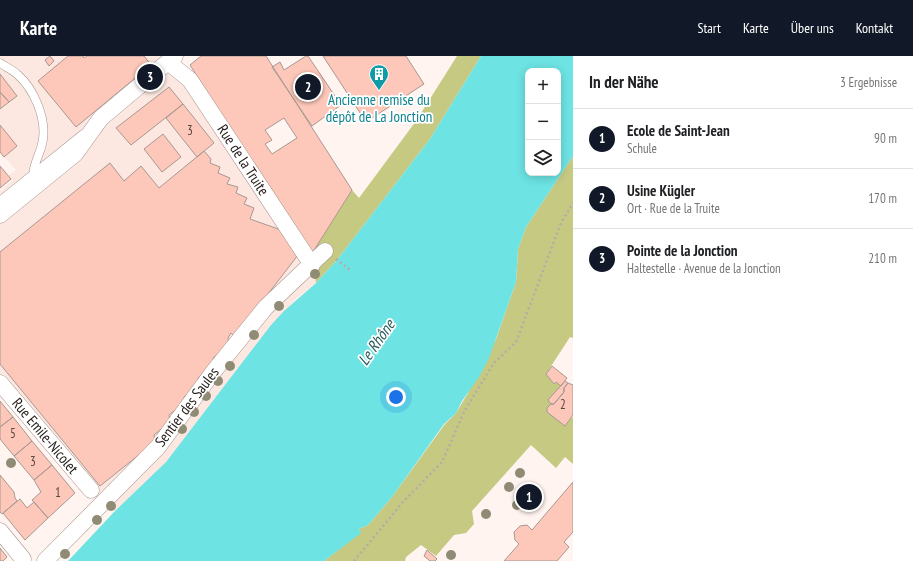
<!DOCTYPE html>
<html lang="de">
<meta charset="utf-8">
<style>
:root{--surface:#fff;--page:#f2f2f2;--text:#202124;--muted:#757577;--line:#e0e0e0;--accent:#111827}
body{margin:0;font-family:"PT Sans Narrow",sans-serif;background:var(--page);color:var(--text)}
.controls{position:absolute;right:12px;top:12px;display:grid;overflow:hidden;border-radius:8px;box-shadow:0 2px 10px #0003}
.controls button{width:36px;height:36px;display:grid;place-items:center;padding:0;border:0;border-bottom:1px solid var(--line);background:var(--surface);color:var(--text);font:20px sans-serif}
.you{position:absolute;left:396px;top:341px;width:14px;height:14px;margin:-10px;border:3px solid #fff;border-radius:50%;background:#1a73e8;box-shadow:0 0 0 6px #1a73e833}
.badge{display:grid;place-items:center;width:26px;height:26px;border-radius:50%;background:var(--accent);color:#fff;font-size:13px;font-weight:700}
.pin{position:absolute;translate:-50% -50%;border:2px solid #fff;box-shadow:0 1px 4px #0006}
.list{margin:0;padding:0;list-style:none}
h2{display:flex;justify-content:space-between;align-items:center;height:52px;margin:0;padding:0 16px;font-size:17px}
h2 small{font-size:13px;font-weight:400;color:var(--muted)}
.list li{display:grid;grid-template-columns:26px 1fr auto;gap:12px;align-items:center;box-sizing:border-box;height:60px;padding:0 16px;border-top:1px solid var(--line)}
.list b{display:block;font-size:15px;white-space:nowrap}
.list p{margin:0;font-size:13px;white-space:nowrap;color:var(--muted)}
.list em{font-size:13px;font-style:normal;color:var(--muted)}
.icon{flex:none;width:22px;height:22px;fill:none;stroke:currentColor;stroke-width:2;stroke-linecap:round;stroke-linejoin:round}
.map{position:relative;flex:none;width:573px;height:505px;overflow:hidden}
header{display:flex;align-items:center;gap:24px;box-sizing:border-box;height:56px;padding:0 20px;background:var(--accent);color:#fff}
header strong{font-size:19px}
nav{display:flex;gap:22px;margin-inline-start:auto;font-size:14px}
main{display:flex}
aside{flex:1;background:var(--surface)}
.map>svg:first-child{display:block}
</style>
<header>
<strong>Karte</strong>
<nav><a>Start</a><a>Karte</a><a>Über uns</a><a>Kontakt</a></nav>
</header>
<main>
<div class="map">
<svg width="573" height="505" viewBox="0 0 573 505">
<rect width="100%" height="100%" fill="#fff4f0"/>
<path fill="#fce8e1" d="M0,0H172L312,209L316,227L296,243L271,269L166,406L115,455L0,320V135L12,125L8,120L16,114L0,96Z"/>
<path fill="#c5c982" d="M457,0H481L430,83L337,204L316,227L311,199L352,134L359,142L416,65Z
M573,100V282L570,281L546,318L554,328L556,326L561,330L549,344L551,348L547,352L565,370L572,361L573,362V408L565,401L556,412L531,389L472,455L474,468L466,477L454,479L436,500L421,489L406,501L405,505H324L360,477L359,473L368,469L392,441L445,368L456,357L468,337L496,283L516,226L518,193L526,171Z"/>
<path fill="#6de3e3" fill-rule="evenodd" d="M481,0H573V100L526,171L518,193L516,226L489,302L479,321L462,345L456,357L444,368L392,441L368,469L359,473L361,477L324,505H68L115,455L166,406L271,269L284,255L316,227L337,204L430,83ZM528,15H558V117H528Z"/>
<path fill="#fdc8b9" stroke="#a89792" fill-rule="evenodd" d="M50,0L54,5L49,10L45,4Z
M68,0H83L84,2L87,0H144L151,9L76,71L38,25Z
M201,0H266L352,134L311,199L190,9ZM284,62L297,82L272,98L265,88L272,84L265,74Z
M306,0H308L341,49L312,70L272,11L280,6L284,14Z
M323,0H406L424,28L366,66Z
M0,18L17,40L9,46L0,36Z
M169,31L183,48L131,89L116,72Z
M0,36L9,46L0,53Z
M183,48L214,87L197,101L166,62Z
M0,69L17,90L4,101L0,96Z
M163,78L181,101L162,116L144,93Z
M204,95L211,103L210,107L220,111L218,117L230,122L227,128L238,131L236,137L247,142L244,148L254,152L250,163L281,174L298,199L235,281L231,277L228,282L229,289L213,302L214,309L198,322L199,328L184,341V347L169,359L170,366L154,379L155,386L100,430L0,308V196L110,107L124,125L141,110L159,132Z
M0,110L11,123L0,132Z
M552,310L567,322L561,330L556,326L554,328L546,318Z
M565,325L568,327L564,332V336L554,348H551L548,344Z
M568,327L573,329V359L565,370L547,356V352L551,348H554L564,336V332Z
M0,345L13,361L0,371Z
M13,361L32,385L14,400L0,383V371Z
M32,385L52,409L34,424L14,400Z
M52,409L75,437L48,462L32,444L41,436L34,424Z
M0,419L14,436L15,442L17,445L2,458L0,456Z
M573,426V476L564,486L569,491L557,505H504L519,488L515,484L514,476L520,470L527,469L532,474Z
M20,443L27,452L34,446L48,462L25,484L3,457Z
M0,492L7,501L3,505H0Z
M427,494L437,503L435,505H430L424,500Z"/>
<g fill="none" stroke-linecap="round" stroke-linejoin="round">
<defs>
<path id="lane" d="M0,7C6,11 13,14 18,19C34,33 46,62 43,83C42,93 36,103 34,113V117L41,126
M0,145L83,78"/>
<path id="street" d="M168,6L190,24L312,209
M0,159L75,98L101,62L175,0
M0,327L91,434
M0,475L23,503
M45,505L158,391L214,315L266,251L325,195"/>
</defs>
<use href="#lane" stroke="#a3938c" stroke-width="9"/>
<use href="#street" stroke="#a3938c" stroke-width="17"/>
<path stroke="#b5aca8" stroke-width="2.5" stroke-dasharray="2 3" stroke-linecap="butt" d="M336,203L350,214
M354,505L403,446L442,406L465,354L494,307L516,286L561,167L573,147"/>
<use href="#lane" stroke="#fff" stroke-width="8"/>
<use href="#street" stroke="#fff" stroke-width="16"/>
</g>
<g fill="#8f8b75">
<circle cx="315" cy="218" r="5"/>
<circle cx="279" cy="250" r="5"/>
<circle cx="254" cy="279" r="5"/>
<circle cx="230" cy="310" r="5"/>
<circle cx="218" cy="325" r="5"/>
<circle cx="206" cy="340" r="5"/>
<circle cx="194" cy="356" r="5"/>
<circle cx="182" cy="373" r="5"/>
<circle cx="11" cy="407" r="5"/>
<circle cx="520" cy="417" r="5"/>
<circle cx="509" cy="431" r="5"/>
<circle cx="529" cy="437" r="5"/>
<circle cx="517" cy="449" r="5"/>
<circle cx="111" cy="450" r="5"/>
<circle cx="486" cy="458" r="5"/>
<circle cx="97" cy="464" r="5"/>
<circle cx="65" cy="498" r="5"/>
<circle cx="451" cy="499" r="5"/>
</g>
<defs>
<symbol id="building-pin" viewBox="-11 -11 22 30"><path d="M0 17L-7.5 6A9.5 9.5 0 1 1 7.5 6Z" fill="#0f9aa8" stroke="#fff"/><path d="M-4-6H4V6H1V3H-1V6H-4ZM-2.5-4.3h1.7v1.8h-1.7ZM.8-4.3h1.7v1.8H.8ZM-2.5-1h1.7V.8h-1.7ZM.8-1h1.7V.8H.8Z" fill="#fff"/></symbol>
</defs>
<g fill-rule="evenodd">
<use href="#building-pin" x="368" y="7" width="22" height="30"/>
</g>
<g text-anchor="middle" stroke-width="3.5" stroke-linejoin="round" paint-order="stroke">
<g font-size="13" fill="#594641">
<text x="190" y="79">3</text>
<text x="563" y="353">2</text>
<text x="13" y="382">5</text>
<text x="33" y="410">3</text>
<text x="58" y="441">1</text>
</g>
<g font-size="15" fill="#0d838f" stroke="#fff">
<text x="379" y="49">Ancienne remise du<tspan x="379" dy="17">dépôt de La Jonction</tspan></text>
</g>
<g font-size="15" fill="#221b19" stroke="#fff">
<text transform="translate(243 104) rotate(57)" y="5">Rue de la Truite</text>
<text transform="translate(187 351) rotate(-53)" y="5">Sentier des Saules</text>
<text transform="translate(45 380) rotate(50)" y="5">Rue Emile-Nicolet</text>
</g>
<g font-size="16" font-style="italic" fill="#285b5c" stroke="#fff">
<text transform="translate(376 286) rotate(-55)" y="6">Le Rhône</text>
</g>
</g>
</svg>
<div class="controls">
<button>+</button>
<button>−</button>
<button><svg class="icon" aria-label="layers" viewBox="0 0 24 24"><path d="M12 4l9 5-9 5-9-5zM3 14l9 5 9-5"/></svg></button>
</div>
<div class="you"></div>
<div class="pin badge" style="left:529px;top:441px">1</div>
<div class="pin badge" style="left:308px;top:31px">2</div>
<div class="pin badge" style="left:150px;top:21px">3</div>
</div>
<aside>
<h2>In der Nähe<small>3 Ergebnisse</small></h2>
<ul class="list">
<li><span class="badge">1</span><div><b>Ecole de Saint-Jean</b><p>Schule</p></div><em>90 m</em></li>
<li><span class="badge">2</span><div><b>Usine Kügler</b><p>Ort · Rue de la Truite</p></div><em>170 m</em></li>
<li><span class="badge">3</span><div><b>Pointe de la Jonction</b><p>Haltestelle · Avenue de la Jonction</p></div><em>210 m</em></li>
</ul>
</aside>
</main>
